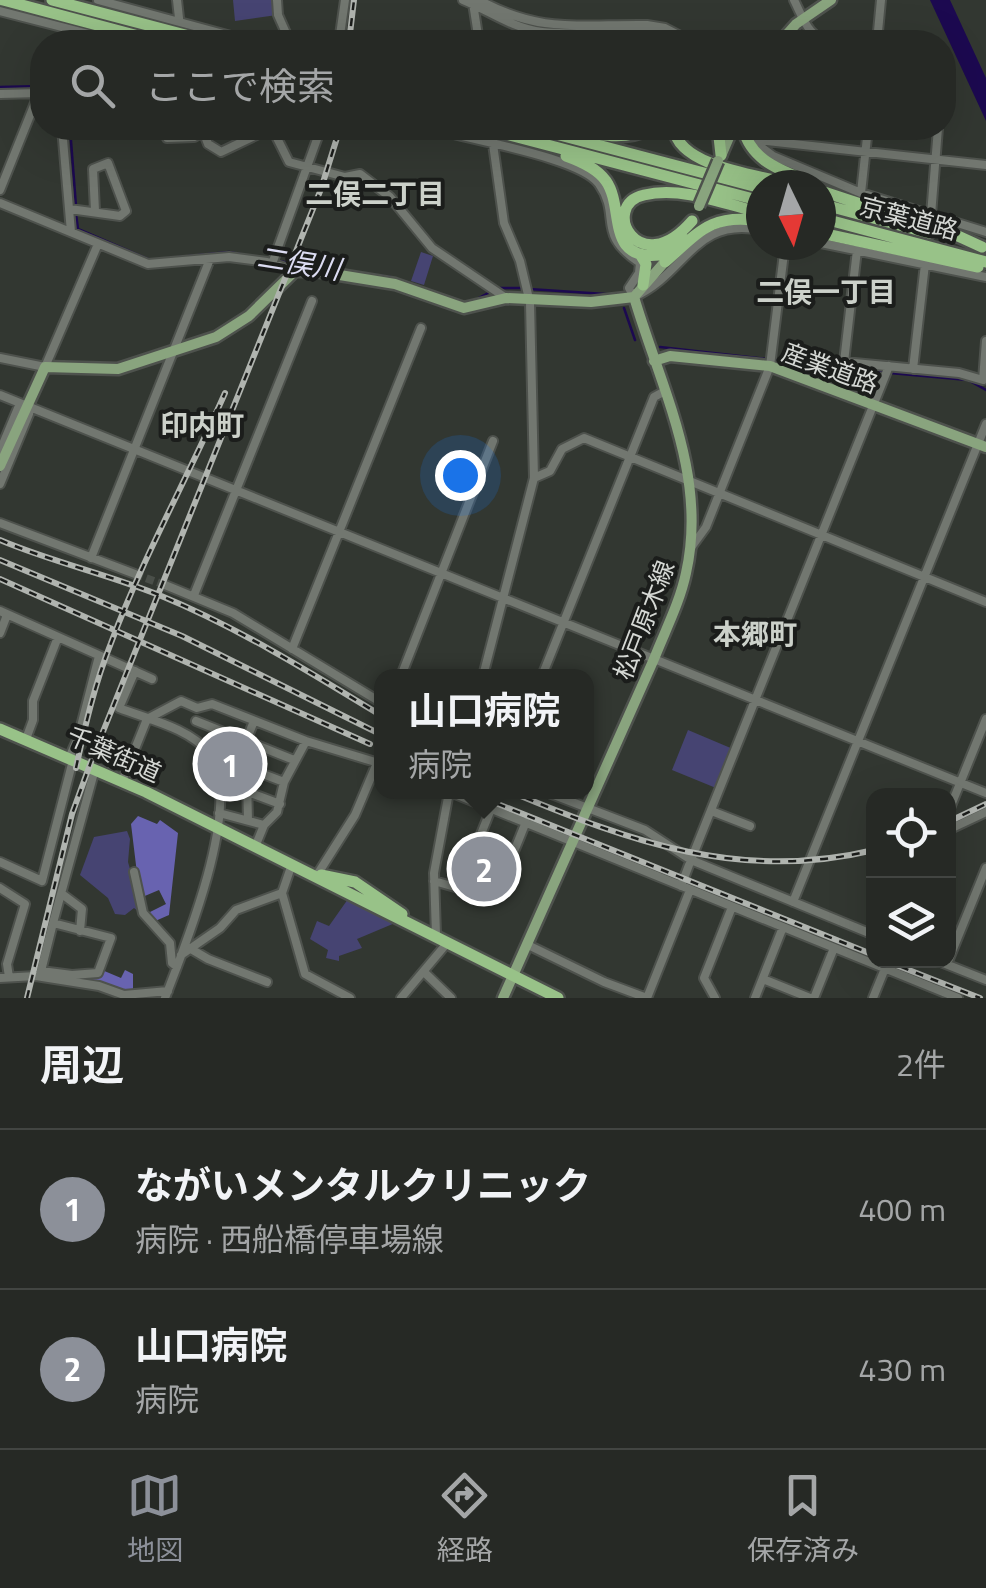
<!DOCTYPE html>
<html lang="ja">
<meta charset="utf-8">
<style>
:root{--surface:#262925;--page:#2e312d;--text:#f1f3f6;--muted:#a4a6a7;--line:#424542;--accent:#8c9099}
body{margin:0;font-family:"Titillium Web","Noto Sans JP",sans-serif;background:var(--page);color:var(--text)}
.controls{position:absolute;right:30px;bottom:30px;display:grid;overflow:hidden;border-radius:20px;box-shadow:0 10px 40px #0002}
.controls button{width:90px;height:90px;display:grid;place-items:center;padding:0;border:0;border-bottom:2px solid var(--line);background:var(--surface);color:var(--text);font:50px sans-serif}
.compass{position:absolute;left:746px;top:170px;width:90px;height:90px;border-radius:50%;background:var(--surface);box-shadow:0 10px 40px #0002;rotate:175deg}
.you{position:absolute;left:460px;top:475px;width:35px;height:35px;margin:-25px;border:8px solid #fff;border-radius:50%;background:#1a73e8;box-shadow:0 0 0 15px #1a73e833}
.badge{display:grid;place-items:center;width:65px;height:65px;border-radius:50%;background:var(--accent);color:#fff;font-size:32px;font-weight:700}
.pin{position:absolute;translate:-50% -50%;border:5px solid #fff;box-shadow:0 2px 10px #0006}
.popup{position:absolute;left:374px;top:669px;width:220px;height:130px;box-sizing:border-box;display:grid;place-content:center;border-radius:20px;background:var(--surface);filter:drop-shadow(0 2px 8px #0005);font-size:32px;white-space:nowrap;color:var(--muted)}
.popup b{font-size:38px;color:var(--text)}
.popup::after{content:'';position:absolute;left:50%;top:100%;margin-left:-20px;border:20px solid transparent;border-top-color:var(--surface)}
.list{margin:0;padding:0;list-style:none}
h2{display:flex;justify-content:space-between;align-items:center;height:130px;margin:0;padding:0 40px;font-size:42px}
h2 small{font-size:32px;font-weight:400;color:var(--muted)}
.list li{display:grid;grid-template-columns:65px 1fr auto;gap:30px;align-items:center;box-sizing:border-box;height:160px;padding:0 40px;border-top:2px solid var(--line)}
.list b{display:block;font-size:38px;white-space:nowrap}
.list p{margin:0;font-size:32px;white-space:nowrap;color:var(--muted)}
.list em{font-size:32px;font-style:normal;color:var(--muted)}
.icon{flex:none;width:55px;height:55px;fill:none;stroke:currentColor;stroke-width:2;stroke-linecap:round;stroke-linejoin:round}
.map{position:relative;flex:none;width:986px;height:998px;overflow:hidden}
.search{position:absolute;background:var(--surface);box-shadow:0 10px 40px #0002;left:30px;right:30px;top:30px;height:110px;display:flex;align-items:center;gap:25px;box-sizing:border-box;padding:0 35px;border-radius:40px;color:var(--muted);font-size:38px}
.sheet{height:450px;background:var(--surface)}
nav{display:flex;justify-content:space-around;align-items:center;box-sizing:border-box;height:140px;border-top:2px solid var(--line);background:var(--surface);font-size:28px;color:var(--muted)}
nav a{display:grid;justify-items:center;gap:5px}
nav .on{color:var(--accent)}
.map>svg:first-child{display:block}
</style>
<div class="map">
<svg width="986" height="998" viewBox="0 0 986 998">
<rect width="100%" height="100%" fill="#323731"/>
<path fill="#464472" d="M233,0H276L277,15L235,21Z
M421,252L433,256L424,285L411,281Z
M688,730L733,749L716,788L672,770Z
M127,831L130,839L128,862L143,915L134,908L125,915L115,914L108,898L80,875L94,837Z
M348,899L395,923L357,939L362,948L339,956V961L326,958L328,950L310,939L317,921L329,926Z"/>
<path fill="#6863b0" d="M138,816L157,824L160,820L178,833L169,915L153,922L148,913L166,904L159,890L140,898L131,824Z
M102,970L121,978L125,970L133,974V992L40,972L73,977Z"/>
<path fill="#1c0950" d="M930,0H950L986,78V121Z"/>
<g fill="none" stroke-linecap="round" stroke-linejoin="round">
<path stroke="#1c0950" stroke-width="2.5" d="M0,87L42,86
M70,128L76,206
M76,214L78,229L150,260L229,252L306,266
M339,270L390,277L409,284
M500,288H521
M529,289L620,295
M473,301L492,291
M624,308L635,340
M660,347L882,372
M890,373L968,380L986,390"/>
<path stroke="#4a4f49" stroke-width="8" stroke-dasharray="8 4" stroke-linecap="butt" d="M135,574L165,585"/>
<defs>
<path id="minor" d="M98,0L253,42
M177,0L179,18
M277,0L278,15L290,42
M463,0C490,11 512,28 542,32C588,38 637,21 680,42
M479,0C541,34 580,24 647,25L665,28L692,42
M794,0C803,18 809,40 832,42
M473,3L479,42
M0,11L120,42
M339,42L345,0
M877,42L881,0
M944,57V69
M0,94L40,93
M62,128L71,232
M162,128L167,138L194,137L204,131
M202,128L208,144L221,152L269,129L274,132L289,162L345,177L360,174L390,197L432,248L506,298
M432,128C468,140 580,157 599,184C622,217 595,233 640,263L639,273L629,288L634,297C686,274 694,216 761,230
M600,128L622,130
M752,128L761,147L773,156L861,193L986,232
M757,140L986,165
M0,190L39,93
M861,193L868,128
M0,203L148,264L229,257L267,262L295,271
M70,209L120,216L126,211L108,163L93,169L95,211
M931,215L938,128
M821,243L986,277
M857,250L844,362L959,373L983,380L986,341
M272,264L321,128
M0,358L45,367L98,244
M913,369L925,264
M0,395L986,793
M0,451L18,408L25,405
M534,478L550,471L562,449L584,438L986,602
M0,484L29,414
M0,523L135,574
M690,549L706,527L770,366L785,245
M91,558L210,259
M165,585L233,613L382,703
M194,595L312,301
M0,611L152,679
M0,633L7,615
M292,649L421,328
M135,671L119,708C147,719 190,728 209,753C245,801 185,946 165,998
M401,676L493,441
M483,676L534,478L530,303L520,261L504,223L493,144
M542,676L654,397L665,391
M196,721L294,760
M26,739L33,720V701L58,637
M69,758L78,738L99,656
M218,774L247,768L284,782
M122,781L147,719L181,701L197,708L212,704L306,741L382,764
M248,792L280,804
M450,792L958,998
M546,792L645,830L691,860L874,935
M714,812L750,826
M219,813L264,825
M948,813L986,719
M248,820L246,741L254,721
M948,830L986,812
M255,847L264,825L277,812L284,782L306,741
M691,860L889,366
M0,862L42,881L73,760
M292,864L282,893L305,974L350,998
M134,872L143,913L170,943L172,963L177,967
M317,875L355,815L377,763
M434,881L483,895C505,882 516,845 526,822
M681,886L689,865
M460,887L491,809
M0,888L25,904L7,964L9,977
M62,894L82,909L80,931
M793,902L986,424
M53,923L41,971L72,975L98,973L111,938L53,923L95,769
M436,935L434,873L449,792
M528,945L604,982L647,998
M191,949L208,959L267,982
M181,955L220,928L236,910L282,893
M949,959L986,868
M938,961L986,980
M424,972L451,998
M0,978L36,976L99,986L124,995L168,991
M763,979L810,998
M401,998L448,942
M647,998L690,890
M715,998L704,978L732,907
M755,998L783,927
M814,998L834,948
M873,998L888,961"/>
<path id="major" d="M780,42L796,24L831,0
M721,156L733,128
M654,361L670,356L770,366L986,447
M0,466L45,367L118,369L216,337L249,316L295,271H315L395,284L464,308L506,298L591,302L634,297L669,257
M503,998L654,659C665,631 680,602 686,573C708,476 661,388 634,297"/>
<path id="highway" d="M3,0L161,42
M52,0L212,42
M483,128L761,201
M533,128L761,188
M674,128C678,168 764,176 797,185
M718,128L721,155
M743,128C752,164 785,171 816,185
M570,129C598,135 625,141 651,128
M566,156C580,161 597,168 606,181C625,208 605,261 659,255L683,238
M821,191L958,236L982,247
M821,204L929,233
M821,218L986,262
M692,221C638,283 599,205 644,195C682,186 725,204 761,213
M821,233L978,267
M640,254L646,264L643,285
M665,262C699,232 711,213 761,221
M0,729L146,792L558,998
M321,875L355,882L402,914"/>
</defs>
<use href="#minor" stroke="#4e524d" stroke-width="12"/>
<use href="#major" stroke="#4e524d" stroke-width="15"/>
<use href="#highway" stroke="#4e524d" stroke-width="16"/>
<use href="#minor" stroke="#727770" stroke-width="8"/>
<use href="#major" stroke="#89a47e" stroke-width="10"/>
<use href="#highway" stroke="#98c288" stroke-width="11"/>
<defs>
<path id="rail" d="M349,42L354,0
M0,540C52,562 107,574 159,595C237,627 310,672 382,716
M0,560L182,636L382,735
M0,579L370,744
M76,768C85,726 95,683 111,643C143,557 188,477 225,393
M468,792L874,955
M511,792C631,842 742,882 874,850
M948,822L986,804
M886,961L980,998
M27,998L72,814L92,759L321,189L340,128"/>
</defs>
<use href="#rail" stroke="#b0b4af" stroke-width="6"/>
<use href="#rail" stroke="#1b1d1b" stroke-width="2.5" stroke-dasharray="8" stroke-linecap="butt"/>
<defs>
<path id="major-bridge" d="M699,206L718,161"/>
</defs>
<use href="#major-bridge" stroke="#4e524d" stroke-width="15" stroke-linecap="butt"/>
<use href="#major-bridge" stroke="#89a47e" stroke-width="10"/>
</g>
<g text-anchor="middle" stroke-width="8" stroke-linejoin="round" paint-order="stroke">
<g font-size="25" fill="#d5d8d4" stroke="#1b1d1b">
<text transform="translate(909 218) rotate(15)" y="9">京葉道路</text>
<text transform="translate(830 368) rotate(20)" y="9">産業道路</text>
<text transform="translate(644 620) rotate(-69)" y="9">松戸原木線</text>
<text transform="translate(114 754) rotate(24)" y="9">千葉街道</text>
</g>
<g font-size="28" font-weight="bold" fill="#ccd1ca" stroke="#1b1d1b">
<text x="375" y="204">二俣二丁目</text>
<text x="826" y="302">二俣一丁目</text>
<text x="202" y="435">印内町</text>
<text x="755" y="644">本郷町</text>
</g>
<g font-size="28" font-style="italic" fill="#dcdcf2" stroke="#1b1d1b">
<text transform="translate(299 263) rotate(9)" y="10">二俣川</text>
</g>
</g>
</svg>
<div class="controls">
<button><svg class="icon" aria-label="locate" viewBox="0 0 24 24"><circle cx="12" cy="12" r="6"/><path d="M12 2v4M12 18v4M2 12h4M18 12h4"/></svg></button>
<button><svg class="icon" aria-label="layers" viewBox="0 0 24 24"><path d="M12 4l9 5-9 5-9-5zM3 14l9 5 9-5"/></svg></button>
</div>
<svg class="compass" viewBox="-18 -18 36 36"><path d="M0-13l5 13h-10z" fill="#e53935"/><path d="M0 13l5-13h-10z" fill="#a4a6a7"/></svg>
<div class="you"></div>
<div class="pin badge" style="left:230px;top:764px">1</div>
<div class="pin badge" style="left:484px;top:869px">2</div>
<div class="popup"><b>山口病院</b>病院</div>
<div class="search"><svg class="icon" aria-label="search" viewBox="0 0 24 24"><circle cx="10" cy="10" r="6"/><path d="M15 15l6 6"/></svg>ここで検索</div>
</div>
<section class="sheet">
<h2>周辺<small>2件</small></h2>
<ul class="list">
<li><span class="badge">1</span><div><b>ながいメンタルクリニック</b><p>病院 · 西船橋停車場線</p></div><em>400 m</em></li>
<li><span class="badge">2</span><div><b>山口病院</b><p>病院</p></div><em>430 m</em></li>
</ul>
</section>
<nav>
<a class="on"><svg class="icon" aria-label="map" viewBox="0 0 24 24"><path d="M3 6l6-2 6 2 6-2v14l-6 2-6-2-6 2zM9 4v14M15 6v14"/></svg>地図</a>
<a><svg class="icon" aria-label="directions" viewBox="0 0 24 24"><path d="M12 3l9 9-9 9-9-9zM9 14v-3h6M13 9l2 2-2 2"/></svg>経路</a>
<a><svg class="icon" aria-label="saved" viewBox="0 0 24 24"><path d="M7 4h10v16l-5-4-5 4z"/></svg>保存済み</a>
</nav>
